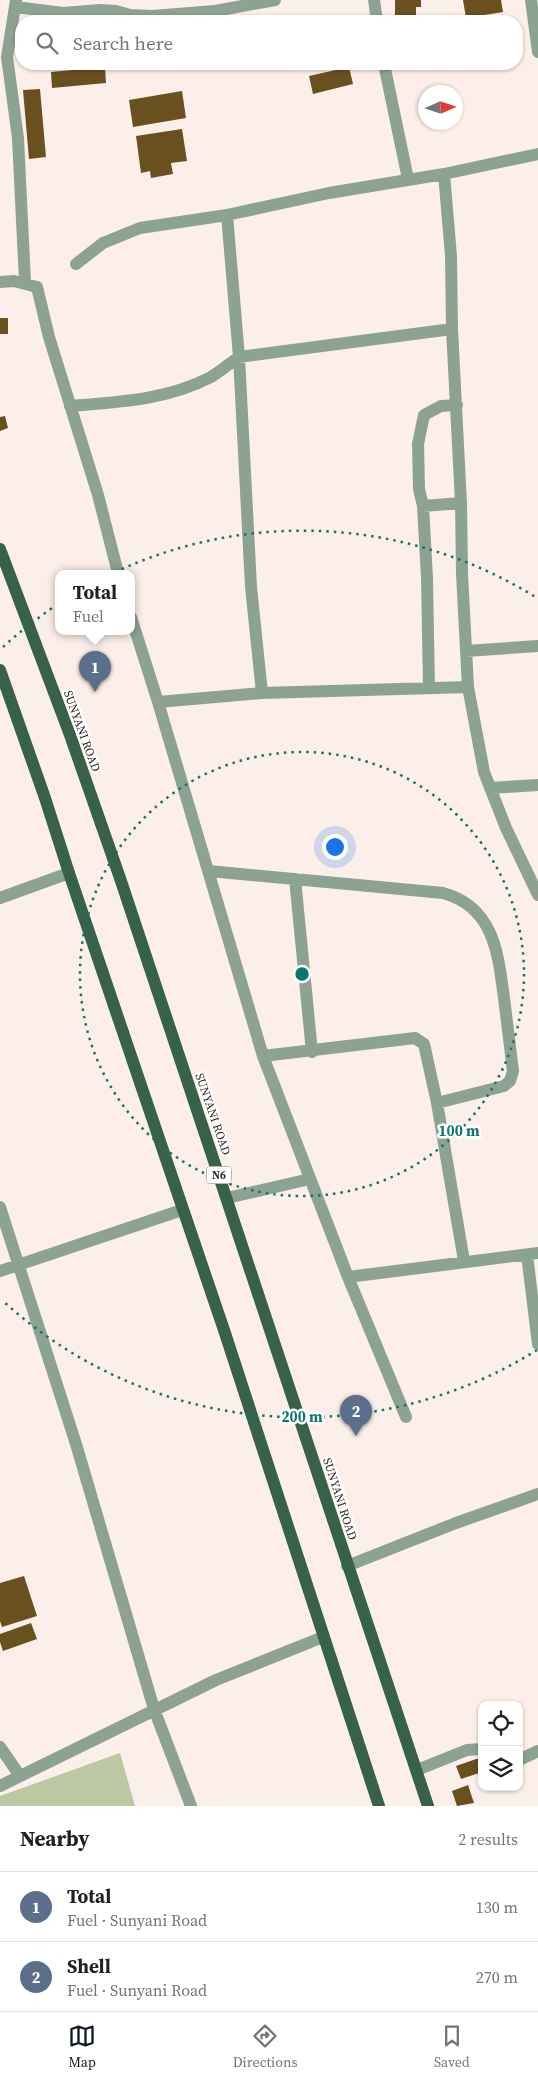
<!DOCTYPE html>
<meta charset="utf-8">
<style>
:root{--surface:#fff;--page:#f2f2f2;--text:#202124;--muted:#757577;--line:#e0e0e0;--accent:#111827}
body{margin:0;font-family:"Source Serif 4",serif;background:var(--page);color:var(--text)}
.controls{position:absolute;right:15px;bottom:15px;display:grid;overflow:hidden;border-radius:10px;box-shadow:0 1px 4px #0004}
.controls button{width:45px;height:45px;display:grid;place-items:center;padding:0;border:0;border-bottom:1px solid var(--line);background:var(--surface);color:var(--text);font:25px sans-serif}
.compass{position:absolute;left:418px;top:85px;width:45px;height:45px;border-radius:50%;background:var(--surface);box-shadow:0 1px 4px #0004;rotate:87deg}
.you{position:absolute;left:334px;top:846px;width:18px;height:18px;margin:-12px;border:4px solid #fff;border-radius:50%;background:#1a73e8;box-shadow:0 0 0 8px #1a73e833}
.badge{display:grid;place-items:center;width:32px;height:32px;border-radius:50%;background:var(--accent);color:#fff;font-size:16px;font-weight:700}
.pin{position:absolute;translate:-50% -41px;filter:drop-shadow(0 1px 2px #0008)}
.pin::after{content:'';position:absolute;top:26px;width:18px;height:15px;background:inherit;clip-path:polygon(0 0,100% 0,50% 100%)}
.popup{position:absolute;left:55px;top:570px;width:80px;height:65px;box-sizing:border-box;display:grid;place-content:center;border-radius:10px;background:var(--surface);filter:drop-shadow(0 1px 4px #0005);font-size:16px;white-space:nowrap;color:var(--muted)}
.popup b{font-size:19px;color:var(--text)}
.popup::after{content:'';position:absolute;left:50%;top:100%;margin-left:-10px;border:10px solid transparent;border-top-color:var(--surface)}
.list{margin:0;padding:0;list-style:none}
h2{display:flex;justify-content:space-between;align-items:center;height:65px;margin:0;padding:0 20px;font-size:21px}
h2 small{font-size:16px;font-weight:400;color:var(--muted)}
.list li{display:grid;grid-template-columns:32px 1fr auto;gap:15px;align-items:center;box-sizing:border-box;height:70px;padding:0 20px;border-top:1px solid var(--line)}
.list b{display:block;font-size:19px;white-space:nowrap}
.list p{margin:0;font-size:16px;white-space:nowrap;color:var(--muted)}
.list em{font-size:16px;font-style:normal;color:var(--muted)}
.icon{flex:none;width:28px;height:28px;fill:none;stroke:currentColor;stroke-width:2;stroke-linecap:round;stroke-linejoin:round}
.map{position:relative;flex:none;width:538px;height:1806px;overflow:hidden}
.search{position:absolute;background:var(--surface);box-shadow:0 1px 4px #0004;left:15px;right:15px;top:15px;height:55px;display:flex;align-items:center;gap:12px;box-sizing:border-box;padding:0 18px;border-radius:20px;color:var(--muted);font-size:19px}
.sheet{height:205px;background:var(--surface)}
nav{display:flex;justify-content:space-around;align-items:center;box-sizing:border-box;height:70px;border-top:1px solid var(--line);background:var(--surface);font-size:14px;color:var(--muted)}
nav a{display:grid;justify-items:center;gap:2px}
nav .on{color:var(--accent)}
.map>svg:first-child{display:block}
</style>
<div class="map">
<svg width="538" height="1806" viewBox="0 0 538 1806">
<rect width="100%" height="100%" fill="#fcefe9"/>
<path fill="#bbc8a2" d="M120,1753L135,1806H0V1796Z"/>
<path fill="#6a4f1f" d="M395,0H421V7H416V17H395Z
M463,0H501L503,12L466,18Z
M314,64H330V65L314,68Z
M105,67L106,83L52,88L51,72Z
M349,67L353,84L313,94L309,76Z
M40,89L46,157L29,159L23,90Z
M182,91L186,118L133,127L129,100Z
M182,129L187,161L171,163L173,174L151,178L150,171L141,173L136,136Z
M0,318H8V334H0Z
M5,416L8,428L0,431V417Z
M24,1576L37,1616L2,1627L0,1621V1583Z
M31,1623L37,1639L3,1651L0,1642V1634Z
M482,1757V1772L461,1779L456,1766Z
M468,1785L474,1803L457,1806L452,1791Z"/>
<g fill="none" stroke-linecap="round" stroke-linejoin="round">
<path stroke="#8ca394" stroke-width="12" d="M16,0L7,57L18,138L25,282
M374,0L377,21
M531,0L538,52
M16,7L63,13L100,10L116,11L130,15L152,16L215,11L275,0
M384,64L408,179
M444,174L451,256L452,329L461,503L462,574L468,687L484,772L506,828L538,895
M227,215L239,357L251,587L262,693
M76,264L103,243L140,228L227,215L329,193L444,174L538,154
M0,282L14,281L37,287L49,337L98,495L118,573
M70,406C118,402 167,400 211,377C221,371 230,363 239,357L452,329
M423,506L461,503
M131,617L158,702L263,1056L348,1277L406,1417
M466,651L538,646
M429,688L427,578L423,506L419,489L418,444L424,415L441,406L457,405
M158,702L262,693L468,687
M490,788L538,785
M209,871L443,893C494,907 498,953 504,998C507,1022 510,1046 513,1071L510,1081L504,1086L437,1103
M295,879L312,1052
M0,898L69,873
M263,1056L415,1038L424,1044L437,1103L464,1261
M227,1198L310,1179
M0,1207L76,1444L154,1709L191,1806
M527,1255L538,1344
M0,1271L182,1210
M348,1277L538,1253
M347,1566L456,1523L538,1494
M0,1747L20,1776
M519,1760L538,1751
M417,1770L467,1750L482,1749
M0,1786L216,1680L323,1637"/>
<path stroke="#376149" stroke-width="12" d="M0,549L70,735L121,881L428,1806
M0,670L45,798L69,873L225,1333L379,1806"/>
</g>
<g fill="none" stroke="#0f766e" stroke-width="2.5" stroke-dasharray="2.5 5">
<circle cx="302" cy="974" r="222"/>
<path d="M537 1350A443 443 0 0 1 3 1301M3 647A443 443 0 0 1 537 598"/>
</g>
<g text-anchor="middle" stroke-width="5" stroke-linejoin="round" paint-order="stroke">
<rect fill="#fff" stroke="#706a67" stroke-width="1" x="206.5" y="1166.5" width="25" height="17" rx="4"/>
<g font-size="11" font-weight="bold" fill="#322a26">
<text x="219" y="1179">N6</text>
</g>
<g font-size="12" fill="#322a26" stroke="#fff">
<text transform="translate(82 731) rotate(70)" y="4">SUNYANI ROAD</text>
<text transform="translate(213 1114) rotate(71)" y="4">SUNYANI ROAD</text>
<text transform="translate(340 1499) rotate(72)" y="4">SUNYANI ROAD</text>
</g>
</g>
<circle cx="302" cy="974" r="8" fill="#0f766e" stroke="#fff" stroke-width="2.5"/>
<g font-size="15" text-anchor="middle" font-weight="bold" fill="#0f766e" stroke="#fff" stroke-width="5" stroke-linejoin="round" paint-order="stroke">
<text x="459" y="1136">100 m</text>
<text x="302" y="1422">200 m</text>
</g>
</svg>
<div class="controls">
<button><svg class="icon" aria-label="locate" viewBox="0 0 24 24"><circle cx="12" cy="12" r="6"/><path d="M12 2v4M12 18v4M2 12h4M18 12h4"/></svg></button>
<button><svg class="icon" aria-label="layers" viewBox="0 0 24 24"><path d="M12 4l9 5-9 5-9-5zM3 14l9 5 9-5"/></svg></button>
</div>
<svg class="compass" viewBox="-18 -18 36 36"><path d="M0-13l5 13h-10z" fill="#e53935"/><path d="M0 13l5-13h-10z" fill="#757577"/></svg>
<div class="you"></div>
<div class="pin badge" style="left:95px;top:692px;background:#5c6f8a">1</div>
<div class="popup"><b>Total</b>Fuel</div>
<div class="pin badge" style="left:356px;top:1436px;background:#5c6f8a">2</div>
<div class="search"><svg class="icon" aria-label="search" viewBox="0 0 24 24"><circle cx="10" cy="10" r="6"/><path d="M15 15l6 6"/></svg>Search here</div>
</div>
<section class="sheet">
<h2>Nearby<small>2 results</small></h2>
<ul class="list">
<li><span class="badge" style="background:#5c6f8a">1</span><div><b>Total</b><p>Fuel · Sunyani Road</p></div><em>130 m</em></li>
<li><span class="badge" style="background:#5c6f8a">2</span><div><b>Shell</b><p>Fuel · Sunyani Road</p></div><em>270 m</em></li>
</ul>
</section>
<nav>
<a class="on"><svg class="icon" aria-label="map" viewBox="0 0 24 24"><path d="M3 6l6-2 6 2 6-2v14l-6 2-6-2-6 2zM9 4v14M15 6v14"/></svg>Map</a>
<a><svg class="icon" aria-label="directions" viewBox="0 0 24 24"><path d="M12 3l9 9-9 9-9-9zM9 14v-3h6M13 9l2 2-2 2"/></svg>Directions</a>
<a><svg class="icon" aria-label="saved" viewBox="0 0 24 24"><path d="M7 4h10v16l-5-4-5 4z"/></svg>Saved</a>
</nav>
